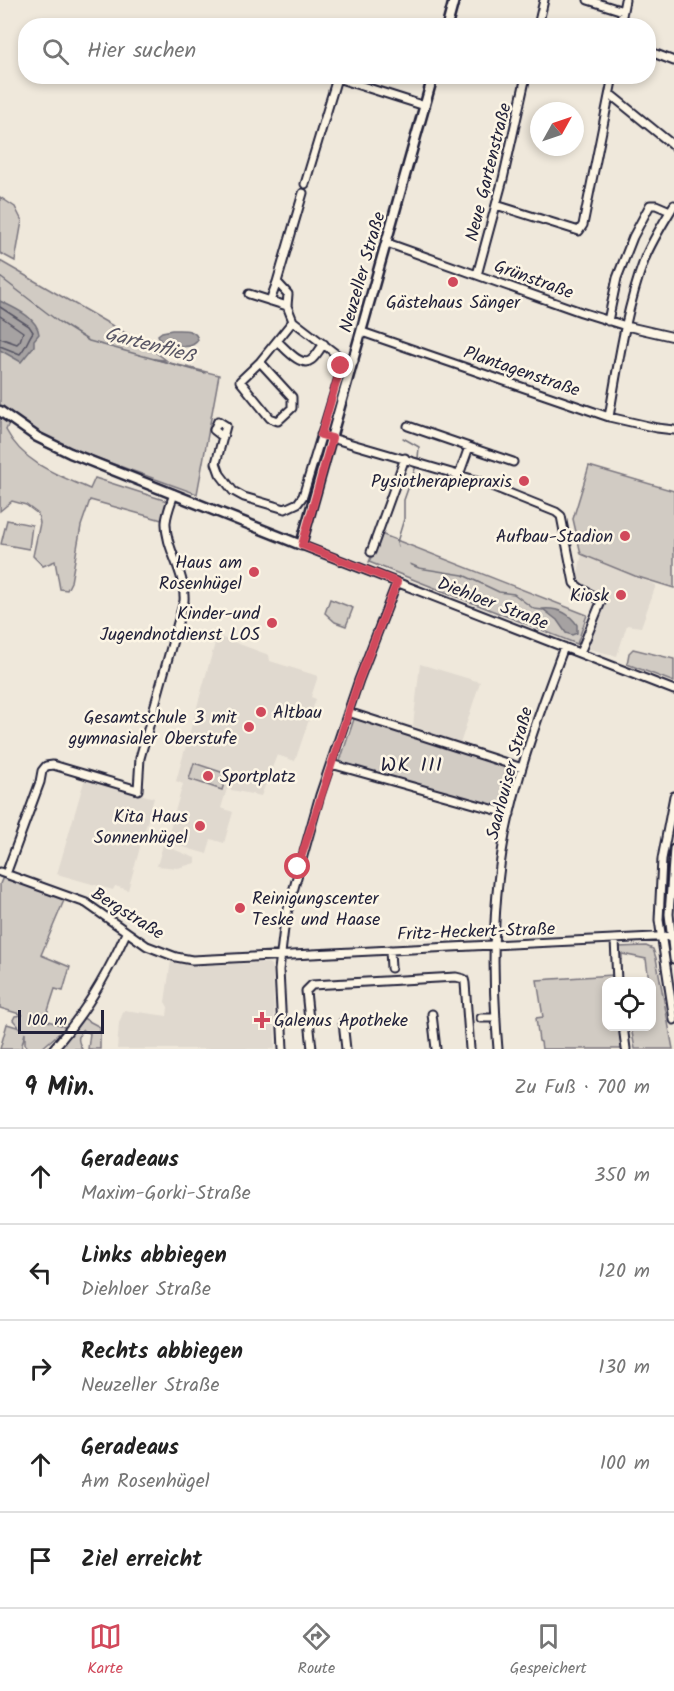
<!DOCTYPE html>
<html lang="de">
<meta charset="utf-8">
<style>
:root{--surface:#fff;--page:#f2f2f2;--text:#222;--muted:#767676;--line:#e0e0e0;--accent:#d1495b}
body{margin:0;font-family:Kalam,sans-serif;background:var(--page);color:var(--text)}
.controls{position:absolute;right:18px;bottom:18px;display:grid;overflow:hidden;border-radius:12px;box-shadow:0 3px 9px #0003}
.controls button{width:54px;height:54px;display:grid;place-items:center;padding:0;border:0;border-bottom:2px solid var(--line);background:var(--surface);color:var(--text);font:30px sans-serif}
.compass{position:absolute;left:530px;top:102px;width:54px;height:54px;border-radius:50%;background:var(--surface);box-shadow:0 3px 9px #0003;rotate:50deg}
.scale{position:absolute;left:18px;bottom:15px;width:86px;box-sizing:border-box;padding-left:6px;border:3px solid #22223b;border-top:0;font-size:16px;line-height:21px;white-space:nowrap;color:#22223b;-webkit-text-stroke:4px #fcf5e5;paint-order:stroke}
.stop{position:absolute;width:18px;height:18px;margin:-14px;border:4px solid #d1495b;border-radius:50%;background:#fff}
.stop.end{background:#d1495b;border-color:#fff;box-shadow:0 2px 6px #0008}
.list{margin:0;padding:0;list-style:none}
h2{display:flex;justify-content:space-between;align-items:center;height:78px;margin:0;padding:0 24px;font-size:26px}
h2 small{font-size:20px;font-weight:400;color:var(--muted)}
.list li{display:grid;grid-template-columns:39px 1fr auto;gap:18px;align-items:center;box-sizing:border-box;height:96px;padding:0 24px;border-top:2px solid var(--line)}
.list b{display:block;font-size:22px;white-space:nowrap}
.list p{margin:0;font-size:20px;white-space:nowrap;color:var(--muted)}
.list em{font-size:20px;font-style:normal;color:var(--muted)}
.icon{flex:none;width:33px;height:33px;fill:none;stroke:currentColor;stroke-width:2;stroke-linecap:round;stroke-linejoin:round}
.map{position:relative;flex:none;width:674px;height:1049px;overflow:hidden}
.search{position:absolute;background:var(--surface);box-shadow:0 3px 9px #0003;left:18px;right:18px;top:18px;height:66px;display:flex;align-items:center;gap:15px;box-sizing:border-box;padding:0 21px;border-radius:24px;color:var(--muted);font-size:22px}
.sheet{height:558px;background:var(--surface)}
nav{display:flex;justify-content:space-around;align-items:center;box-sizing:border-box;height:84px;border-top:2px solid var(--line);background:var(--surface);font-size:16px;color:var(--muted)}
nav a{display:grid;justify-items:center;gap:3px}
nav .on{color:var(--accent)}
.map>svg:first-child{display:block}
</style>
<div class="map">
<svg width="674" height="1049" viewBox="0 0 674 1049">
<rect width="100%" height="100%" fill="#efe8db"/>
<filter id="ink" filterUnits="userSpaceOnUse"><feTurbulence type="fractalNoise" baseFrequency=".0167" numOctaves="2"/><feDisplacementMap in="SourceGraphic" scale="12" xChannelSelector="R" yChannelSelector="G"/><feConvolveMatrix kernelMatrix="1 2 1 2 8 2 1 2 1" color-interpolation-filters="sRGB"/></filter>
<g filter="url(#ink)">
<path fill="#e0d9cf" d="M582,554L656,585L641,627L627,625L617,656L586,648L603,606L580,586L577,578Z
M217,636L269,655L270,661L318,676L311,697L316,699L295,761L277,755L261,796L227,789L221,808L233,812L224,843L211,839L207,854L166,842L183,784L176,781Z
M420,664L480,682L460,744L413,726Z
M85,778L154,798L128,890L115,886L113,890L57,874Z
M163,845L195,858V863L178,868L157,866Z
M171,960L199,965L268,963L271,965L273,971L275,1049H117L119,1023L124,1010L167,1016L168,1007L165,1002Z"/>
<path fill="#d1cbc3" stroke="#7a767f" stroke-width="1.5" d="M0,197L15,207L22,221L15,261L0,253Z
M0,261L146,345L166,360L154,359L219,375L197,494L72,449L40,433L0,406Z
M0,416L9,423L6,430C23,463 58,475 90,489L95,478L167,501L162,520L90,500L81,526L71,582L67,590L60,589L55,561L43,566L33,556L40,523L38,514L26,505L12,501L0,511Z
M589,466L674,491V588L635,576L581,554L573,519Z
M7,520L32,525L29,549L1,544Z
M381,534L587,615L577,644L369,562Z
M330,599L353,608L346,626L335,622L325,613Z
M633,649L674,659V682L627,664L629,653Z
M355,716L515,768L502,811L339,764Z
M194,763L227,774L222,790L189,779Z
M3,877L65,898L41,955L70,967L63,991L55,989L45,1020L64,1026V1029L41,1049H29L25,1044V1033L21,1049H0L7,1024L20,1028L13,1020L15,1016L23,1015L0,1008V884Z
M646,946L653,949L656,958L673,1049H635L631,1027L652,1026V981H649L646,959L622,954V959H619L618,947Z
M613,975L614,981H606V1026L621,1027L624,1049H542L541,1042L539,1041L536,1018L543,1017L537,980Z
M83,1018L100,1027V1049H88L90,1033L82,1030C77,1038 78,1041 82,1049H59Z"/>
<path fill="#a6a2a2" stroke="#716f79" stroke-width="1.5" d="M0,301C14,308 37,317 39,334L34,340V346L21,362L0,350Z
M172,330C182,330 196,328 198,340C190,352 174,344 161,342L158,335L162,332Z
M543,609C557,608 569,613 577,625V633L572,635L566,633L557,620Z"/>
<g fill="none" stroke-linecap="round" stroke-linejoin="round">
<path stroke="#575564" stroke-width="1.5" d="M0,307L29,326L33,332C28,339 26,347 20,354L0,346
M0,316L23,332L20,341L17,344L0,338"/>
<path stroke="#716f79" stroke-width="1.5" d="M0,277L59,322L89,341L205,373
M403,438L419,447L418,458
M398,547L397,542L404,519V500L416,466
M410,564L419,568L463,575L499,592L514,594L534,609L543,610"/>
<defs>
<path id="minor" d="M588,0L623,11
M538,26L544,0
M620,26L625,0
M648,51L674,61
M610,94L674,146
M305,184L337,78L425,106
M303,193L277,282L288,294L287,306L293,321L340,357L354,361
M496,205L579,231L583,225L613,76
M387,243L581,312L626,326L674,337
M477,275L503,179L526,76
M249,294L287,306
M270,301L277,282
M608,321L617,278L633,237L650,205H656L670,211
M362,332L609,417L657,428L674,430
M277,341C285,348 301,368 311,360C316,357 320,348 324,344
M260,362L292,397V408L278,421L270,418L240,381L260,362L293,321
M609,417C618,364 626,309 645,258C653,239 664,222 674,205
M408,426L469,447
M321,435L479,481L556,512L561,516L574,583C581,592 594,593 601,602L580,653
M223,437L226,426L218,421L214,430L223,437L216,463L220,474L233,491L244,497L285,509L298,503L303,496L341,371L340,357
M459,475L469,447L513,462
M301,545L674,690
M371,552L405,458
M348,712L522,768
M331,764L510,814
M674,796L662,859L659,920L674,1020
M674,849L669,914L674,959
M0,872L86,903L147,946L176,957L192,960L674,936
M6,874L40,782L42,771L46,766L53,765L138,790L140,758L184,601C186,572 165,549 166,522C167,512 171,503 174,494
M615,940L617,981
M390,950L391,968
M432,1014L436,1049
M481,1018H496
M343,1022L346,1049
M623,1026L626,1049
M53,1049C84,1015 107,975 126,933
M283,1049L279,970L285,920L320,795L359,680L397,582
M312,1049L306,991L312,985L456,977L464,979L465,983L470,1049
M498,1049C492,979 492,903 505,835C518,770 541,708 564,647"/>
<path id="major" d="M447,26L454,0
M0,411L37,437L70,453L301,545L433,76"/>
</defs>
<use href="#minor" stroke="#22223b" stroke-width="11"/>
<use href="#major" stroke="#22223b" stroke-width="13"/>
<use href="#minor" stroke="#fcf5e5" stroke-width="7"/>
<use href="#major" stroke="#fcf5e5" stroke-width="8"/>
</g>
</g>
<g fill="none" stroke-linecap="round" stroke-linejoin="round" filter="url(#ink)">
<path stroke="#d1495b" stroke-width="8" d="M298,867L359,680L397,582L302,545L332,438L321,435L341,366"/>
</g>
<g fill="#d1495b" stroke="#fcf5e5" stroke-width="2">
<circle cx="453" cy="282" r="6"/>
<circle cx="524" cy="481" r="6"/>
<circle cx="625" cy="536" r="6"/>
<circle cx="254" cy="572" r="6"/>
<circle cx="621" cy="595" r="6"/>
<circle cx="272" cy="623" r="6"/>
<circle cx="261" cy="712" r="6"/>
<circle cx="249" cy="727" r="6"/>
<circle cx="208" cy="776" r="6"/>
<circle cx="200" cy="826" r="6"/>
<circle cx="240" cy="908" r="6"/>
<path d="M259 1011h6v6h6v6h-6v6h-6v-6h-6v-6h6z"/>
</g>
<g text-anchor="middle" stroke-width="5" stroke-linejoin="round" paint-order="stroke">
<g font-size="18" fill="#22223b" stroke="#fcf5e5">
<text transform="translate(488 172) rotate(-76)" y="6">Neue Gartenstraße</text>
<text transform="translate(362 272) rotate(-74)" y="6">Neuzeller Straße</text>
<text transform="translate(534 279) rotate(20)" y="6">Grünstraße</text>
<text transform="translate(522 371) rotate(19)" y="6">Plantagenstraße</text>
<text transform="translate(493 603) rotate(21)" y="6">Diehloer Straße</text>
<text transform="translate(509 773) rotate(-75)" y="6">Saarlouiser Straße</text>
<text transform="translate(128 913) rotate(32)" y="6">Bergstraße</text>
<text transform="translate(476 931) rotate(-2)" y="6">Fritz-Heckert-Straße</text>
</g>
<g font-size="18" fill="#22223b" stroke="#fcf5e5" text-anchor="end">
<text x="453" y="308" text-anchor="middle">Gästehaus Sänger</text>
<text x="512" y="487">Pysiotherapiepraxis</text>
<text x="613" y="542">Aufbau-Stadion</text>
<text x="242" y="568">Haus am<tspan x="242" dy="21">Rosenhügel</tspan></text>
<text x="609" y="601">Kiosk</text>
<text x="260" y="619">Kinder-und<tspan x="260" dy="21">Jugendnotdienst LOS</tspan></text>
<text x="273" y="718" text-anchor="start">Altbau</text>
<text x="237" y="723">Gesamtschule 3 mit<tspan x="237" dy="21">gymnasialer Oberstufe</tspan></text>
<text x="220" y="782" text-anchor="start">Sportplatz</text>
<text x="188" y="822">Kita Haus<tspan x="188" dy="21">Sonnenhügel</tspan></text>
<text x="252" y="904" text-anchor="start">Reinigungscenter<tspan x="252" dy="21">Teske und Haase</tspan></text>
<text x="274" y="1026" text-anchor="start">Galenus Apotheke</text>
</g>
<g font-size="20" font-style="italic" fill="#575564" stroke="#fcf5e5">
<text transform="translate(150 344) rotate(15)" y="7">Gartenfließ</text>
</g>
<g font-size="20" letter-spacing="1.5" fill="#22223b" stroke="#fcf5e5">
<text x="412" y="771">WK III</text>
</g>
</g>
</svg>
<div class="controls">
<button><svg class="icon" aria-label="locate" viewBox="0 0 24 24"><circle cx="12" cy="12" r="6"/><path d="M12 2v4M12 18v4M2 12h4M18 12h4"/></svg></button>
</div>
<svg class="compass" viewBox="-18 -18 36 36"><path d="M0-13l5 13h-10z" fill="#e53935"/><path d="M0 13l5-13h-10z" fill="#767676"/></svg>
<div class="scale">100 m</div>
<div class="stop" style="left:298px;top:867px"></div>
<div class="stop end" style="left:341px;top:366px"></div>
<div class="search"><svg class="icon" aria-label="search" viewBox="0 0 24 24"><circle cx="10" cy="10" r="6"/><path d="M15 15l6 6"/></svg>Hier suchen</div>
</div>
<section class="sheet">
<h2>9 Min.<small>Zu Fuß · 700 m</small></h2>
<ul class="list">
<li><svg class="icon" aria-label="ahead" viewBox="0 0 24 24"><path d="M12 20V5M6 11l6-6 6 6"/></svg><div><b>Geradeaus</b><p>Maxim-Gorki-Straße</p></div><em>350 m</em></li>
<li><svg class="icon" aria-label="left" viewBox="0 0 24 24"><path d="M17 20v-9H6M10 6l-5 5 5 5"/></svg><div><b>Links abbiegen</b><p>Diehloer Straße</p></div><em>120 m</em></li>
<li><svg class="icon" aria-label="right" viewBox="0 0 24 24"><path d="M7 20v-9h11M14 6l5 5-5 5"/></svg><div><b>Rechts abbiegen</b><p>Neuzeller Straße</p></div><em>130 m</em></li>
<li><svg class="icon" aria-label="ahead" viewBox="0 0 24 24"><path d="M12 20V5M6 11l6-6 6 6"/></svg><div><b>Geradeaus</b><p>Am Rosenhügel</p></div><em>100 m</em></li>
<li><svg class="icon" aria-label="arrive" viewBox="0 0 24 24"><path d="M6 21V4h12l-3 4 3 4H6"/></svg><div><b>Ziel erreicht</b></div></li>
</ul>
</section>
<nav>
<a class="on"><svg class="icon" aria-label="map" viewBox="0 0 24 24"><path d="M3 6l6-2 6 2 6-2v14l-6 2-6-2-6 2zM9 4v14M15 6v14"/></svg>Karte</a>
<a><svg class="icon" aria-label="directions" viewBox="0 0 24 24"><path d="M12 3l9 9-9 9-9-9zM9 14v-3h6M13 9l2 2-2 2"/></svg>Route</a>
<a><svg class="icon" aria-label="saved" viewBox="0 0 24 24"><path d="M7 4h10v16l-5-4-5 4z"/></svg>Gespeichert</a>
</nav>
